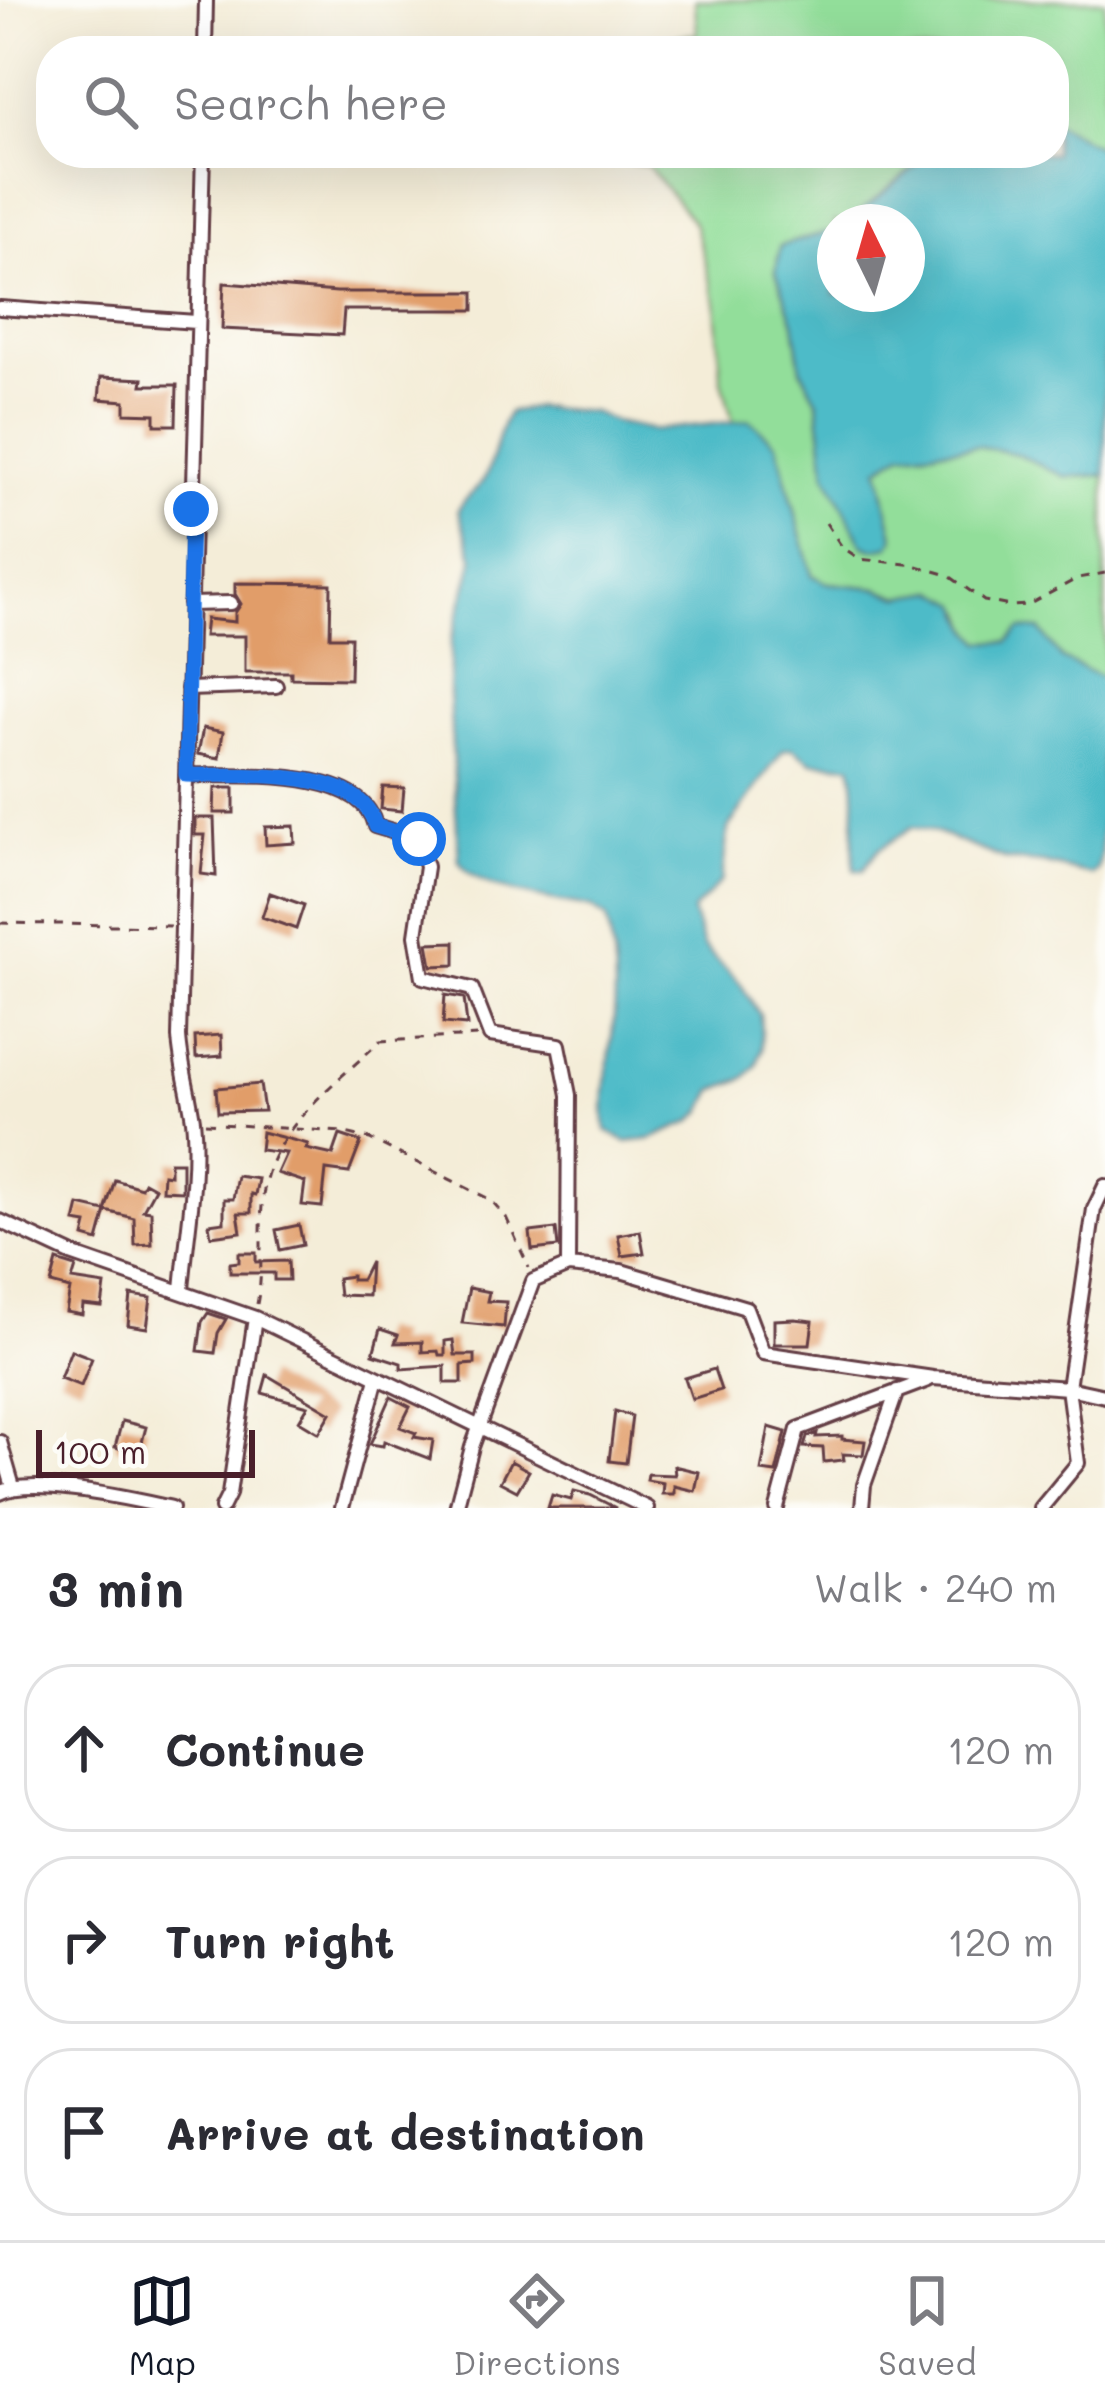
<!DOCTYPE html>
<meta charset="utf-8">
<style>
:root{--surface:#fff;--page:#f2f2f3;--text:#2b2b33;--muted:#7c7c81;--line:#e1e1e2;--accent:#111827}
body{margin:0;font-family:Mali,sans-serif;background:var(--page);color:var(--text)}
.compass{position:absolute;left:817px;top:204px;width:108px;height:108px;border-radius:50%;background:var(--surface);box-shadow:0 12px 48px #0002;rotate:355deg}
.scale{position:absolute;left:36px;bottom:30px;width:219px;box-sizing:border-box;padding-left:12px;border:6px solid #4a1f2b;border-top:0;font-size:33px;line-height:42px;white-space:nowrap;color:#4a1f2b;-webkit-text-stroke:9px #fdfcf7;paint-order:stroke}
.stop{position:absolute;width:36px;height:36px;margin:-27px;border:9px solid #1a73e8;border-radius:50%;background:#fff}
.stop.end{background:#1a73e8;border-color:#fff;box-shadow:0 3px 12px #0008}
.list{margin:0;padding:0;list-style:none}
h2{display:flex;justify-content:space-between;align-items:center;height:156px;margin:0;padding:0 48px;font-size:51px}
h2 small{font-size:39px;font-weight:400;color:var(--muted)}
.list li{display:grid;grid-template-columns:78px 1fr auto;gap:36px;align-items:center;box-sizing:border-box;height:168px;margin:0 24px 24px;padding:0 24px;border:3px solid var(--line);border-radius:48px}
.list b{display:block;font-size:45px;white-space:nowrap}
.list em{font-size:39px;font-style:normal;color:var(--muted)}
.icon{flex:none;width:66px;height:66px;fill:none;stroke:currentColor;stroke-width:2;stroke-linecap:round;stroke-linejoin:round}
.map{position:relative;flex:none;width:1105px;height:1508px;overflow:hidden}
.search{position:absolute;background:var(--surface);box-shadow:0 12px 48px #0002;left:36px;right:36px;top:36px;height:132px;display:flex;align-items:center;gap:30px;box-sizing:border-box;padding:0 42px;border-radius:48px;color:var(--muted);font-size:45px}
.sheet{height:732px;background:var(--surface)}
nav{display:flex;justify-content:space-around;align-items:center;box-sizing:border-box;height:168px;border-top:3px solid var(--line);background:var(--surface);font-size:33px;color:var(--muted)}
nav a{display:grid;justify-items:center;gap:6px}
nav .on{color:var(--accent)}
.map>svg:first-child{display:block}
</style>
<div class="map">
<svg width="1105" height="1508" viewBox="0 0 1105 1508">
<rect width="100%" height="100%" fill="#fdfcf7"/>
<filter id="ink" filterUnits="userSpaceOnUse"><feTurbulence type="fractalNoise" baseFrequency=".00833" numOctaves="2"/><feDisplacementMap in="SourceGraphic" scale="24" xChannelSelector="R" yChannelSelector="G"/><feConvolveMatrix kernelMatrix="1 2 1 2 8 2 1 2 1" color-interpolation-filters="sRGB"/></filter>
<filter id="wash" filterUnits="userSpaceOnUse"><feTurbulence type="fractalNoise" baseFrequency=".004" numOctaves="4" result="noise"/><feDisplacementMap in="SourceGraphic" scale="48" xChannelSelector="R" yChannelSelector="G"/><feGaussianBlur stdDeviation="2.7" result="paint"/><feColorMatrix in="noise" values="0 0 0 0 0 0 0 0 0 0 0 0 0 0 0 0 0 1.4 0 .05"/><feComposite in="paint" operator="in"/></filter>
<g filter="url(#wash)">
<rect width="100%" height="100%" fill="#f4edd8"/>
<path fill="#92de9a" stroke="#6e7e62" stroke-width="3" d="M695,0H1105V151L1054,122V51H672L671,37L697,34Z
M616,153H932L848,222H835V230L780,246L776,272L794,322L801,369L818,402L826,473L894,537L879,468L902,453L978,446L1018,454L1066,477L1105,475V679L1062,659L1040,630L1008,642H982L971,630L965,612L936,591L900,597L876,588L827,583L812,575L777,445L750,421L733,422L721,377L716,302L694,223L647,165L616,162Z"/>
<path fill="#4ebbc8" stroke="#4c6d7a" stroke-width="3" d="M1054,122L1105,151V475L1066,477L1017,454L978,446L902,453L879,468L894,537L890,546L873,549L863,545L826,473L818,402L801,369L794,322L776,272L780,246L835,230V294H907V222H848L932,153H1054Z
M535,407L592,412L618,423L654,430L750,420L777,444L812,575L827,583L876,588L900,597L936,591L960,604L971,630L982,642H1008L1021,629L1040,630L1062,659L1105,679L1101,853L1098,869L1092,875L1042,863L1007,860L929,830L912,827L878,850L863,870H855C849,835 861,801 851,765L812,762L792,748L783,750L728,828L722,880L692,912L703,946L740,983L760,1015L762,1050L756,1066L745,1078L714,1090L703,1111L691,1122L651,1139L626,1142L606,1130C601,1100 608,1074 611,1043C617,1002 617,958 606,918L592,908C555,899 479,894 459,861L449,694L451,641L474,559L458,510C464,498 476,492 484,479C496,458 495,433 509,412Z"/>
<g id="blocks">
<path fill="#e19d69" d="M224,283L337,292H474V310H344L342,335L222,329Z
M101,377L143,379L142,385H177L176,425H155V414L125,413V401L99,399Z
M235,583L331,584L330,637H351L350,679L291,678V672H245V636H204L206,619L235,622V613L241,604L235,594Z
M203,728L223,732L219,758L198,754Z
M383,787L404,788L402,811L381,809Z
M215,788H234V813H214Z
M195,818H214L216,876L201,874L205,835H195Z
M294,826L295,843L266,845L265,827Z
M270,893L304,905L296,929L262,917Z
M455,942V965L432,966L428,943Z
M445,995L464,998L467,1025L443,1023Z
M221,1035L222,1056L196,1058L195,1037Z
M260,1084L264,1111L218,1112L216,1088Z
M262,1132L308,1144L306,1149L333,1155L340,1135L361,1142L349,1173L326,1170L322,1207L302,1205L305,1182L277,1173L286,1153L260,1150Z
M170,1162H182V1191L162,1190L163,1174L170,1175Z
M237,1176L258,1179L255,1195L251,1194V1213H238L241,1232L211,1236L209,1224L224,1222V1199H233Z
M115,1180L141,1188L144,1182L155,1188L143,1210L151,1211L152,1244L135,1245L134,1218L106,1211L98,1241L84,1237L87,1224L75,1222L79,1205L105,1211Z
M299,1225L303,1245L280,1250L276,1230Z
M556,1229L558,1247L532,1250L530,1232Z
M640,1231L644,1253L622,1256L618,1235Z
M239,1253H256V1262L288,1261L289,1280H274V1273H230V1263L239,1262Z
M57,1261L76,1267L72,1280L105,1285L102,1307L83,1305L82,1315L66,1312L70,1289L51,1284Z
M370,1262L368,1296L339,1295L337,1278L351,1276V1280H361Z
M469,1288L489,1292L487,1301L506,1302L504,1327L462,1323Z
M131,1295L151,1298L147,1328L128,1325Z
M208,1313L226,1319L218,1333L215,1353L198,1351L202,1322Z
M795,1319L813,1321L810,1344H774V1320Z
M380,1329L398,1335L395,1343L422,1342V1352L438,1351L439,1355H445V1341L453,1340L455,1355H475V1364L462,1365V1383H445V1366L401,1369V1363L373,1354Z
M71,1350L92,1358L81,1386L60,1378Z
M714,1369L721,1390L692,1399L685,1378Z
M267,1375L331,1413L319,1433L299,1421L308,1406L262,1393Z
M391,1397L410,1407L400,1427L416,1433L414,1437L433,1440L430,1459L384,1441L383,1446L370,1444Z
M615,1411L632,1416L626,1463L609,1461Z
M122,1421L146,1427L139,1454L115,1447Z
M769,1427L786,1432L776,1473L761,1471Z
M817,1433L816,1437L842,1436V1439L865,1441L863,1455L843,1454L844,1460L824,1462L823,1448L804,1447L807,1437Z
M511,1461L529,1471L517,1491L500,1482Z
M674,1466L699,1472L695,1491L674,1486V1494H662L663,1483L647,1480L648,1474L675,1475Z
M574,1491L590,1495L616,1508H548L552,1495L571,1500Z"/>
</g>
</g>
<g filter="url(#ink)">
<use href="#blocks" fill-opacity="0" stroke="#643e45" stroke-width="3"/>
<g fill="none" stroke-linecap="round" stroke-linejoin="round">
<defs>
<path id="street" d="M205,51L206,0
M0,308L196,322
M190,604L231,603
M188,689L276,686
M186,775C236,777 362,765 375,826L419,839L426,867L416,935L423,977L472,989L490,1035L559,1045L569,1095L568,1266
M0,1221L71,1254L255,1318L647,1508
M182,1290C186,1238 199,1172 193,1120C189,1092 181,1066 179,1037L203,153
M0,1442L13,1487
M0,1493C32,1476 134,1500 172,1508
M222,1508L229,1494L255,1318
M342,1508L377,1378
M456,1508L472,1447L533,1281L568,1266L621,1271L746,1308L763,1353L933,1378L1068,1388L1105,1396
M777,1508L798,1429L928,1380
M862,1508L864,1485L897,1391
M1041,1508L1078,1463L1068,1388L1094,1209L1105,1186"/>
</defs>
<use href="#street" stroke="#643e45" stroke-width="18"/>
<path stroke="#643e45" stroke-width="3" stroke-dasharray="9 9" stroke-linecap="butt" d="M826,523L842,547L860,559L914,565L948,575L984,601L1010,606L1028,605L1078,578L1105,573
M0,923L170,926
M205,1123L342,1132L370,1139L491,1200L506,1217L529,1268
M257,1304C265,1265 257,1223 265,1184C277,1124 339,1081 380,1041L477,1036"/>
<use href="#street" stroke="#fff" stroke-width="12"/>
</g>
</g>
<g fill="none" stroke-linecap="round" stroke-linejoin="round" filter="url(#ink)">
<path stroke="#1a73e8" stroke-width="15" d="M191,509L186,775C236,777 363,765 375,826L419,839"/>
</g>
</svg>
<svg class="compass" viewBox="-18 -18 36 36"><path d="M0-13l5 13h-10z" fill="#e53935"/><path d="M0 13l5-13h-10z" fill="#7c7c81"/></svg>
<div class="scale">100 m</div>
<div class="stop" style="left:419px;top:839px"></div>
<div class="stop end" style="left:191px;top:509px"></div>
<div class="search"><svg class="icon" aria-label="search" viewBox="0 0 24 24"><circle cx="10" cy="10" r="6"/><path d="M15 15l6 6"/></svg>Search here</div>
</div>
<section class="sheet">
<h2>3 min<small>Walk · 240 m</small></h2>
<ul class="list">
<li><svg class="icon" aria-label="ahead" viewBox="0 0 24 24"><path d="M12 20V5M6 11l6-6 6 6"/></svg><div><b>Continue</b></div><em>120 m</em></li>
<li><svg class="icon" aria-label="right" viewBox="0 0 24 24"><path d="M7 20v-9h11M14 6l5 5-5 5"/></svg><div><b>Turn right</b></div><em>120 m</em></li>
<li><svg class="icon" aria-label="arrive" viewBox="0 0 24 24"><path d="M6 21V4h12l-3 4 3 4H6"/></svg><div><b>Arrive at destination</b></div></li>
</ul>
</section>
<nav>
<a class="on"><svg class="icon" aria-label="map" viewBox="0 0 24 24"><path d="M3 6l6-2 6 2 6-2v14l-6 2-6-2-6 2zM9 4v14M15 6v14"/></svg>Map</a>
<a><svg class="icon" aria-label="directions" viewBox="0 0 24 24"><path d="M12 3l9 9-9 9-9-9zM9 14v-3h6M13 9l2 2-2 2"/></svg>Directions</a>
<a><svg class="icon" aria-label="saved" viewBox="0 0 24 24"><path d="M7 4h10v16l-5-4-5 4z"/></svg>Saved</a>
</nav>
